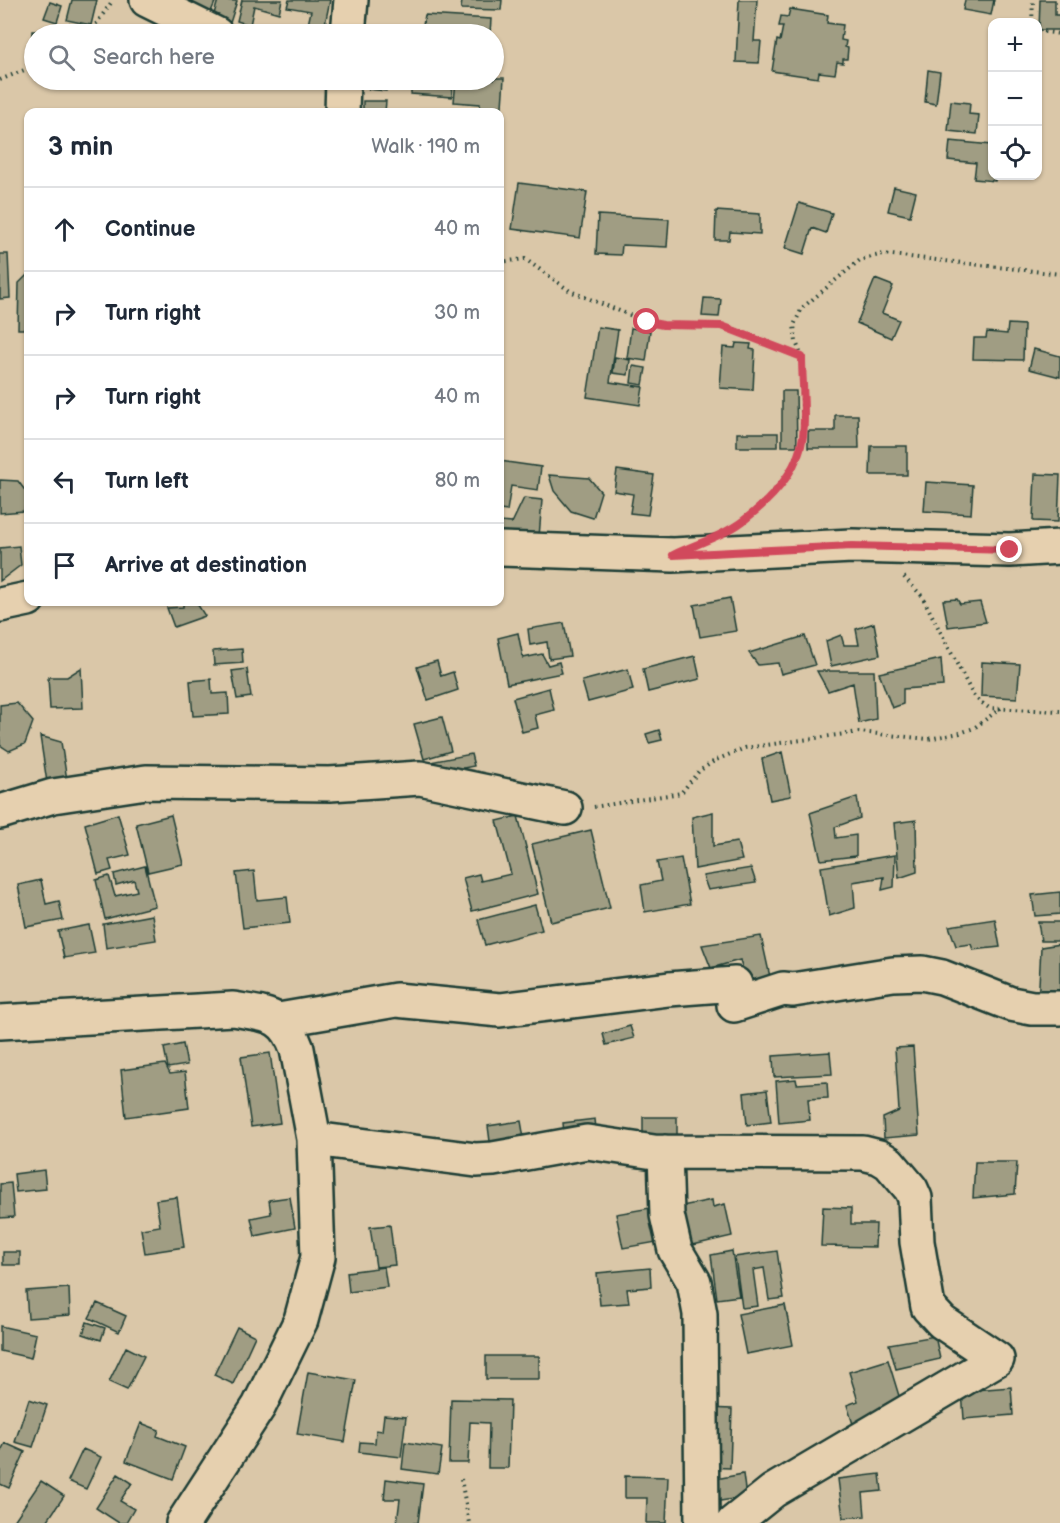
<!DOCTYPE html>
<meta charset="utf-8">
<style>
:root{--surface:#fff;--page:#f6f6f7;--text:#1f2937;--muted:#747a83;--line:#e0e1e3}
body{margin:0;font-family:"Balsamiq Sans",sans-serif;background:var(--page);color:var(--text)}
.controls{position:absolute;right:18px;top:18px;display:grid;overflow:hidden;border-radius:12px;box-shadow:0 2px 4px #0004}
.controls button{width:54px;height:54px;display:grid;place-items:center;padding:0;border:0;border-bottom:2px solid var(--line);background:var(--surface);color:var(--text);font:30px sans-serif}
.stop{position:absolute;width:18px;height:18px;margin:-14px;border:4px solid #d1495b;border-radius:50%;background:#fff}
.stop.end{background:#d1495b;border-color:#fff;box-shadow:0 2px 6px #0008}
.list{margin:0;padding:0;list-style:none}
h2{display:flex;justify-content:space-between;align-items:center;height:78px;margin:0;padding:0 24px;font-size:26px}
h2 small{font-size:20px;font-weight:400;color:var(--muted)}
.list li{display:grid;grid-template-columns:39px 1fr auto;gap:18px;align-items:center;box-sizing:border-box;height:84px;padding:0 24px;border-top:2px solid var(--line)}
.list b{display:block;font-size:22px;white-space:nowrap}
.list em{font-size:20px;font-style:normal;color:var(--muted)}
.icon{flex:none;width:33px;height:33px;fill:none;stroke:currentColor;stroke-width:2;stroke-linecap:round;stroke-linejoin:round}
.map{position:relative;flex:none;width:1060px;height:1523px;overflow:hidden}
.search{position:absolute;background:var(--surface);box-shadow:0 2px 4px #0004;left:24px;top:24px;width:480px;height:66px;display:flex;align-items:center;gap:15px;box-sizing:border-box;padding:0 21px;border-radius:33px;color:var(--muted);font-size:22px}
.panel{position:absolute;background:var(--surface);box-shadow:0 2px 4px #0004;left:24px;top:108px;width:480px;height:498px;border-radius:12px}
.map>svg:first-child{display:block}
</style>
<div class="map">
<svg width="1060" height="1523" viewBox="0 0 1060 1523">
<rect width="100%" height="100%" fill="#dac7a8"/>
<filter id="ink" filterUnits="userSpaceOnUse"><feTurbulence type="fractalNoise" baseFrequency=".0167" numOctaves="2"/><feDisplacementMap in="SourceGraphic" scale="12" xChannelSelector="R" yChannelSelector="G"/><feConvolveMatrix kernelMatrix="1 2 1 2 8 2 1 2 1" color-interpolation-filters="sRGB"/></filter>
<g filter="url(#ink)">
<path fill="#a09d83" stroke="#1f3d34" stroke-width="1.5" d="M72,0H97L91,25L67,20Z
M156,0H216L206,23Z
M218,0L237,1L229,26L212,21Z
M242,0H282L279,13L254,6L250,25L237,21Z
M289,0H330L323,34H306L311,11L287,7Z
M462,0H502L501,10L461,9Z
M739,0H757L754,41H761L759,63L736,62Z
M965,0H994L991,15L963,10Z
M1040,0H1055V15H1060V30H1039Z
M50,2L62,6L57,22L44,18Z
M790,9L828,15L827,23L843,25L841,40L846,41L845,47L848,48L847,59H843V63L837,62L835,74L819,72L818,78L772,71L777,40L780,41L783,26H779L781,16L788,17Z
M425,15L491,19L490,34L422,30Z
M254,25L286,34H251Z
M32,31L67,32L66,34H34V59H31Z
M928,70L940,72L936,104L925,102Z
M494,78H504L500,135V112H479L480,104L454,102L456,80H494Z
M369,80H388L386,91L368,89Z
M411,80H453L452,97L411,94Z
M363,101H386L385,112H363Z
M951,101L970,103L969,114L979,115L977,134L948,131Z
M950,141L992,145V176H995V181L974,179L976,163L948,160Z
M519,183L587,192L580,238L512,229Z
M894,187L916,192L910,216L888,211Z
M799,203L832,213L826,233L812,228L804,254L785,248Z
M716,211L760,214V234L730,232L729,240H715Z
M598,215L669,219L667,247L622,245L621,255L596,254Z
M0,254H8L10,298L0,299Z
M28,274V329H18L19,283Z
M875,279L893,286L882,313L899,320L891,338L857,323Z
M704,298L721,299L719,317L702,316Z
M1008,324L1024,325L1023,360L973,359L974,338H986L987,332L1007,334Z
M598,327L618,330L610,382L643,387L640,405L587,397Z
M631,328L650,331L646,361L627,358Z
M736,343L751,344L750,349L755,350L753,390L720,388L723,347L735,348Z
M1034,349L1060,356V377L1029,369Z
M615,357L630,360L628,375L613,373Z
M633,366L646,368L643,385L631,383Z
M782,391H796L797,446H782Z
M835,415H858L859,448H808V431H835Z
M737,433H778V447H737Z
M871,446H907V475H870Z
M500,461L541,467L538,490L511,486L507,511L500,510Z
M617,470L654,475L648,515L630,513L633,494L614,491Z
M1035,474L1060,475L1058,522L1033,521Z
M549,475L589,478L601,492L593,518L571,511L554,491Z
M0,480L18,481L27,493L24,511L0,513Z
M926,482L973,485L971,514L924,511Z
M524,498L542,500L539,537L500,534V522L512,523Z
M19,546L21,565L0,581V548Z
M730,598L736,631L700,637L694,605Z
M957,599L960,604L980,602L986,622L948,627L943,600Z
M183,602H196L205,616L174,627L167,608L183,607Z
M564,623L570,656L549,659L547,642L530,645L528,629Z
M874,623L880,655L831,666L826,641L841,635L844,645H859L856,629Z
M518,633L523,658L542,654L548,665L559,662L562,673L507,684L498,638Z
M805,636L815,665L781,674L778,663L758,665L749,653Z
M242,649L243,663L214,665L213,651Z
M695,656L700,679L648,692L643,669Z
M941,659L943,686L903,689V704L892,708L879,673Z
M437,661L441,676L453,672L458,690L428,700L417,667Z
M982,662L1020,664L1017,698L981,696Z
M81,668L83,708L50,709L48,677H67Z
M247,669L251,697L237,699L232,671Z
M628,669L633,690L588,702L582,681Z
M817,671H874L876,719L859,723L853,683L828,691Z
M211,679L212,694L228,693L229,714L193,716L190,681Z
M549,688L554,710L535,715L538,728L522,732L513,698Z
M17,703L33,722L25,744L9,751L0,745V705Z
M442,717L451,751L424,759L414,724Z
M659,730L662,740L649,743L646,734Z
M40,736L61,742L67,780L48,789Z
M782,752L791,796L770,800L762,759Z
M471,754L474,766L427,775L425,763Z
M857,797L860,818L835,827L836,838L856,835V856L821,860L810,813Z
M713,812V846L737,842L742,860L695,869L692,817Z
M118,814L130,855L109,860L112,870L98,874L85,824Z
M171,815L183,864L148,872L136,824Z
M518,816L538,894L472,911L463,878L479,874L481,881L511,874L497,821Z
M916,820L917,872L899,878L894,823Z
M591,830L610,908L551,922L532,844Z
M895,855L894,887L882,890L884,877L853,882L855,908L829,916L821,867Z
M681,858L690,904L645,912L641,885L661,881L657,862Z
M145,866L155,906L105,919L96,880L109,876L115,896L137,891L134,880L116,885L114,874Z
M751,868L756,883L708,890L703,876Z
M254,871L257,900L287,897L290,923L243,928L236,873Z
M41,880L46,904L59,901L63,920L26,927L18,885Z
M1060,892V914L1035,916L1032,895Z
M535,905L542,930L485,945L478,920Z
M152,915L156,940L106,948L103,924Z
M995,919L1000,947L973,950L971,944L956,946L949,926Z
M1038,922H1060V941H1041Z
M89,925L95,953L64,958L58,931Z
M761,936L772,986L751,993L740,960L711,968L702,945Z
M1060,944V1005L1038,1004L1041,947Z
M630,1026L634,1038L606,1045L603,1034Z
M183,1044L187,1065L168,1068L164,1048Z
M913,1047L919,1135L884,1138L883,1118L899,1111L895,1048Z
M830,1052L832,1074L774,1077L773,1056Z
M270,1053L280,1123L251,1127L241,1057Z
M165,1064L170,1074L185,1072L189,1108L126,1117L121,1070Z
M796,1079L797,1084L827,1082L828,1098L808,1099L810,1120L779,1123L776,1081Z
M767,1090L771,1122L747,1125L744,1093Z
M643,1117H677V1135H643Z
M595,1119L597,1139L565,1143L563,1123Z
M521,1121L525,1144L491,1149L488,1126Z
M975,1162H1017L1015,1194L973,1198Z
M44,1170L46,1189L16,1192L14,1174Z
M11,1183L14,1217L0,1218V1184Z
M177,1197L184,1247L145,1253L141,1229L160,1226L156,1200Z
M290,1197L295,1228L255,1236L251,1218L271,1214L269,1200Z
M712,1200L713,1207L725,1204L732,1236L680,1248L672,1208Z
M661,1206L668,1240L623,1248L616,1214Z
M823,1207L851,1208V1224H876L875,1247L821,1246Z
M390,1225L395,1265L376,1267L370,1227Z
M732,1251L739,1296L717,1299L711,1255Z
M777,1251L784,1298L769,1300L764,1268L753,1270L758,1306L742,1308L735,1257Z
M3,1252H20V1265H3Z
M384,1267L387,1287L349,1292L347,1272Z
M650,1268L651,1287L627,1289L629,1303L600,1305L597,1273Z
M69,1288L70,1315L28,1318L26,1291Z
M97,1303L126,1316L119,1332L89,1318Z
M785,1305L793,1345L746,1354L738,1314Z
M87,1322L105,1328L101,1340L83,1334Z
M0,1326L36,1334L31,1358L0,1351Z
M237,1327L255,1336L233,1384L214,1375Z
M935,1336L940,1359L896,1369L889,1344Z
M126,1347L144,1356L127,1390L109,1382Z
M486,1356H539V1379H486Z
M888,1360L903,1409L853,1424L847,1405L858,1401L849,1372Z
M308,1372L356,1380L345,1442L297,1434Z
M1011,1387L1013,1415L964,1419L962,1391Z
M29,1399L47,1405L33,1447L15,1442Z
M451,1399L510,1400L508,1468H488L489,1423L470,1422L468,1463H449Z
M705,1408L732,1409L730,1468L703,1467Z
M384,1415L406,1417L401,1457L359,1452L360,1442L375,1443L376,1430L382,1431Z
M141,1423L159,1430L157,1436L185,1447L173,1479L126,1461Z
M405,1442L442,1448L438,1474L402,1469Z
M5,1443L25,1452L9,1488L0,1484V1453Z
M83,1449L101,1457L86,1489L68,1481Z
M118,1474L132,1483L120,1501L134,1509L126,1523H119L96,1508Z
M743,1474L746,1497L714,1502L710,1480Z
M880,1474L882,1491L863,1493L865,1516L843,1518L838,1479Z
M625,1476L668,1477L666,1523H646L647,1498H625Z
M386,1479L423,1484L418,1523H397L400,1499H384Z
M41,1481L64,1496L46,1523H18L14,1521Z"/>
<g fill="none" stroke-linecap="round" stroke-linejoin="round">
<defs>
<path id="minor" d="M147,0L216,34
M348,34L351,0
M342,112L343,80
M500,549L673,555L852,546L1010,550L1060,547
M0,605L28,599
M0,812L53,796L146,782L330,784L420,778L565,808
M279,1020L396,1000L500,1010L669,989L735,984L734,1005L783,989L793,990L893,974L922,973L942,977L1011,1004L1032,1008H1060
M0,1022L233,1009C267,1015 284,1013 297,1049L314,1139L318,1257L301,1320L259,1406L183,1523
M314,1139L476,1160L493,1159L587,1142L654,1152L863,1153L879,1157L889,1163L911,1189L915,1198L917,1242L928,1307L942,1322L997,1359L773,1491L733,1523
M665,1152L667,1215L675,1250L694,1282L700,1314L702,1523"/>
</defs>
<use href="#minor" stroke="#1f3d34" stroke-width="38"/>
<path stroke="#1f3d34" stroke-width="4" stroke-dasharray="1.5 4.5" stroke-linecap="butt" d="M1032,22L1033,0
M1038,31L1060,34
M89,34L113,0
M0,80L34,66
M500,262L525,259L570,291L647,322L662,325L722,326L802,357
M742,522L772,495L787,476L799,453L803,434L802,357L796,342L794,325L802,308L860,260L883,254L1060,274
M904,577L922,596L974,697L989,708L1060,711
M594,807L681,793L699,771L716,760L745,748L859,732L928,739L960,733L974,728L1001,708
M461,1479L469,1523"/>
<use href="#minor" stroke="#e6d0af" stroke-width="33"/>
</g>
</g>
<g fill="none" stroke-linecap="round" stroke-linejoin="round" filter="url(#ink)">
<path stroke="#d1495b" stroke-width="8" d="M647,322L663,325L722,326L802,357C802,383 806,411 803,436C798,471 771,500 743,521C723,536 696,544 673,555L852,546L1010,550"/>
</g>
</svg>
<div class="controls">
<button>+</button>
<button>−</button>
<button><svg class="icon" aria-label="locate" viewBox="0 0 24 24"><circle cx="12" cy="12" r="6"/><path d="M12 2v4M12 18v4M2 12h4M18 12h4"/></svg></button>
</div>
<div class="stop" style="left:647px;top:322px"></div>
<div class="stop end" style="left:1010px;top:550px"></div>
<div class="search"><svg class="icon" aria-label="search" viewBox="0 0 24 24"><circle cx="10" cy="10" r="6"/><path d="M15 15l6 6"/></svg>Search here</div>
<section class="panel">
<h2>3 min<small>Walk · 190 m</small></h2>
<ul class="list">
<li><svg class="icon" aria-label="ahead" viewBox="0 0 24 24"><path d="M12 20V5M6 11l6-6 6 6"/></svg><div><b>Continue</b></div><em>40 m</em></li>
<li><svg class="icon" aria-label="right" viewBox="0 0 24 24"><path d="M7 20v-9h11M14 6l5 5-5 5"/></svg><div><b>Turn right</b></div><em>30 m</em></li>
<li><svg class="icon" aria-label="right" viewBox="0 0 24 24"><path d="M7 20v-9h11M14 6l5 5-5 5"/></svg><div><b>Turn right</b></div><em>40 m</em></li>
<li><svg class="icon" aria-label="left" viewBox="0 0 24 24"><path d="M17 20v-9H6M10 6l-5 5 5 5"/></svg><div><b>Turn left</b></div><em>80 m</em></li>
<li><svg class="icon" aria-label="arrive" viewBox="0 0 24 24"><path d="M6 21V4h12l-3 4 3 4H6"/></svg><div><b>Arrive at destination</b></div></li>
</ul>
</section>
</div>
